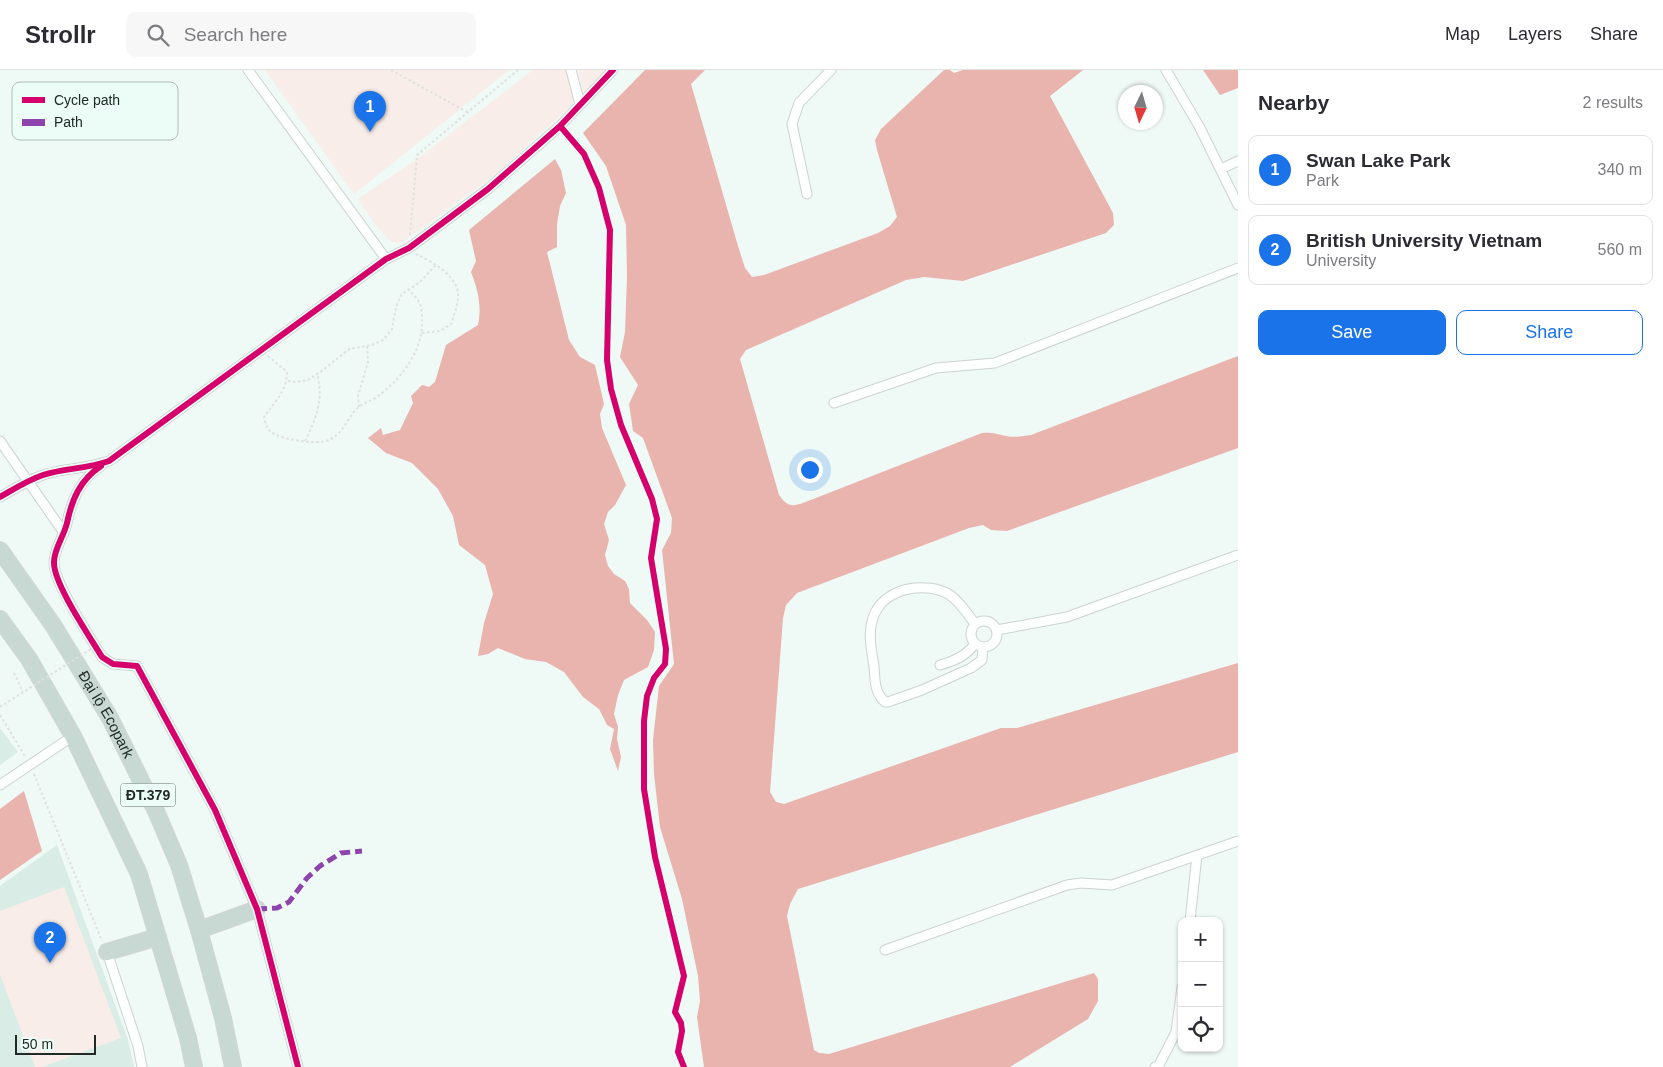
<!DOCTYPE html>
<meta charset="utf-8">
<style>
:root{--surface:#fff;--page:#f7f7f7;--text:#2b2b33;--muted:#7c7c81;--line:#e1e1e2;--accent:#1a73e8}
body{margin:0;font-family:Arial,sans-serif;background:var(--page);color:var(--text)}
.controls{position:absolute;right:15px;bottom:15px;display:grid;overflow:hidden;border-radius:10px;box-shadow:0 1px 4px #0004}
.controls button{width:45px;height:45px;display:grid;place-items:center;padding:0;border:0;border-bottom:1px solid var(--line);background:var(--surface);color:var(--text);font:25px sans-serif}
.compass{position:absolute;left:1118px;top:15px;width:45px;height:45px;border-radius:50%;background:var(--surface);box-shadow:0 1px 4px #0004;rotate:185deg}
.scale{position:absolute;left:15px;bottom:12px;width:81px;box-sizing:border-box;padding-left:5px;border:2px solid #222927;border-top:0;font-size:14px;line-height:18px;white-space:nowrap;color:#222927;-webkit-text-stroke:4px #ebfdf6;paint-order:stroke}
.you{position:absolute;left:809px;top:399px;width:18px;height:18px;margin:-12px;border:4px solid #fff;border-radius:50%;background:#1a73e8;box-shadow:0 0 0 8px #1a73e833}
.badge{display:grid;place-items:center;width:32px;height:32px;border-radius:50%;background:var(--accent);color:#fff;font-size:16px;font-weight:700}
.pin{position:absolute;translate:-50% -41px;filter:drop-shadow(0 1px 2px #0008)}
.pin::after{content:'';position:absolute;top:26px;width:18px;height:15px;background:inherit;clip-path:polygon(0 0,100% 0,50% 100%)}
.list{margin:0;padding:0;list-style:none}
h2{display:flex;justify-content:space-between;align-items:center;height:65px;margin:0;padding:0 20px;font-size:21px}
h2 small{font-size:16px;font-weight:400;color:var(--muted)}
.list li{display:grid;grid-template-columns:32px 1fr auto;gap:15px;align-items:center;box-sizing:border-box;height:70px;margin:0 10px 10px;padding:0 10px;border:1px solid var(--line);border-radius:10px}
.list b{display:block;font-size:19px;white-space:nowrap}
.list p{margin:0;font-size:16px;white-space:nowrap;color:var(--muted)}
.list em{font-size:16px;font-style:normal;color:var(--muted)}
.actions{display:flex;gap:10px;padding:15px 20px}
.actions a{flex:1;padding:11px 0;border:1px solid var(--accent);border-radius:10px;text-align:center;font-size:18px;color:var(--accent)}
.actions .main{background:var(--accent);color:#fff}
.icon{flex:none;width:28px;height:28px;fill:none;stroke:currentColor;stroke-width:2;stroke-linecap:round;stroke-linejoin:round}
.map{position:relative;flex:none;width:1238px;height:997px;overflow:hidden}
header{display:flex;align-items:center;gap:30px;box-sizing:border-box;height:70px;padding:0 25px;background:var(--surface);border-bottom:1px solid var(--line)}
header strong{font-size:24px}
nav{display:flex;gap:28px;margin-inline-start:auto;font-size:18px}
.search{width:350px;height:45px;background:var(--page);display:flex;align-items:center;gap:12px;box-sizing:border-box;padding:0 18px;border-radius:10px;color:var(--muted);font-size:19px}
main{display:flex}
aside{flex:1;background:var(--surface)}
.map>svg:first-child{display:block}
</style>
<header>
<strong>Strollr</strong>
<div class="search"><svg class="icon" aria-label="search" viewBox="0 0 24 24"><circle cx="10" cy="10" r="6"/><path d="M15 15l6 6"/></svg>Search here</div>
<nav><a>Map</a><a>Layers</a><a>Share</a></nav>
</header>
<main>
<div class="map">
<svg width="1238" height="997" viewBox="0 0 1238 997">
<rect width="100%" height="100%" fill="#eff9f5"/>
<path fill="#daece6" d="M0,658L18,682L0,695Z
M57,775L128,970L134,997H0V816Z"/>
<path fill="#f8ede9" d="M265,0H509L354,124Z
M533,0H567L574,33L496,104L402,173L391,172L374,153L358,129L420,87Z
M578,0H606L584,22Z
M64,817L121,968L42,997H35L0,905V841Z"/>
<path fill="#e9b3ae" d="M645,0H705L691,14L738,176L745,198L752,207L764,205L878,163L890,156L897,147L877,80L875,70L881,59L944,0H950L954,3L963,0H1083L1050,26L1113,143L1114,155L1106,163L963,211L924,207L906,210L746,280L740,289L779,425C787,436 791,437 803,433L982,363C993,362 995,364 1006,366C1015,368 1023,366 1031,365L1238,286V378L1007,461L991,460L983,455L969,458L797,523L786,535L783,548L770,722L776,732L784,734L1001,658H1017L1238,593V682L798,819L790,834L787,846L814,980L819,983L829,984L1094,903L1098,909V931L1088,949L1010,997H704L697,947L700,931L698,906L682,829L660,757L654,704L653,670L659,616L674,594L662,480L671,463L672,448L643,368L633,361L629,334L638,315L620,287L625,262L627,207L626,155L606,96L583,63Z
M1203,0H1238V18L1220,25Z
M555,89L561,100L566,123L560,136L557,154V177L547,182L569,270L580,287L595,295L604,334L600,344L602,358L626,415L615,435L608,442L604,454L609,470L605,485L608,496L614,504L625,511L629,519L630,533L647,550L655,562L654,580L648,597L624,610L618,625L614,644L618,657L617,669L621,687L618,701L610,679L614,659L607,655L599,639L583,627L564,602L546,592L525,589L498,578L488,584L478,586L484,553L493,524L485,495L459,475L453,446L438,419L412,393L386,383L368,368L381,358L383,365L400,360L413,333L411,326L422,315L429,317L435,312L446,275L478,255C482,236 478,220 471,202L476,191L469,160Z
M24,721L42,781L0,810V739Z"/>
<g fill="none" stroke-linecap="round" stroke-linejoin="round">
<defs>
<path id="street" d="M248,0L386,189
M571,0L580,34
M1166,0L1199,56L1238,135
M1221,99L1238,91
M807,124L792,54L799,33L831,0
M834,333L936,298L995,293L1238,198
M0,371L64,463
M101,396C80,410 72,429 67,453C64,466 54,479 54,493C54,513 90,567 102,587L113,594L137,596L215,740L257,839L298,997
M0,427C14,419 28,410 43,405C64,398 87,399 109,391L386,189L409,178L488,119L560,56L613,0
M971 564a13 13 0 1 1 26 0a13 13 0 1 1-26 0Z
M975,554C967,543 961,533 950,525C928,511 887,517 875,543C867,560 871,578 874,596C875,609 874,622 885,632H888L922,620L971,598L982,590L983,577
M997,560L1067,547L1238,485
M940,595C954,591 967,586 975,573
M0,715L73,666
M1190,851L1197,785
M885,880L1067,815L1081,813L1112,815L1238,771
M107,882L138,976L142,997
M1155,997L1159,995L1176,962L1182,917"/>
<g id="highway">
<path id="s1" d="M0,480L53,555L110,648L156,741L179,795L199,860L223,948L233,997"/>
<path d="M0,549L29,589L73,666L139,804L188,968L194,997"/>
<path d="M199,860L257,839"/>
<path d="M107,882L158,867"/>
</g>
</defs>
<use href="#street" stroke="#ccd3d0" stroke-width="11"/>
<use href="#highway" stroke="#d1d6d4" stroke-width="18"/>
<path stroke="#dfe1e1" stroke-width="2" stroke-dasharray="2.5 2.5" stroke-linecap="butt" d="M391,0L467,42
M410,165L417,85L518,0
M416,184C431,191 456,205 458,223C459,233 454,245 451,254L440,261L422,263
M268,286L287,302C287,322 274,332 264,347C265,352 266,357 270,361C278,370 319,375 329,370C345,363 347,346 360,336C365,332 371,331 377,327C401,309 423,281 422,251C422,245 422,236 419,232C417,227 412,224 409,220
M288,311L296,312L308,310L323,300L349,279L372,275L383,270L392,259L396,237L401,225L420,212L436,195
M359,337L358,326L368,292L367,276
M305,371C316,349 324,329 317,304
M14,603L23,622
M0,645L25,686
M34,704L102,871"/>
<use href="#street" stroke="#fdfefe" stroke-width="9"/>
<use href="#highway" stroke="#c8d9d4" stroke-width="16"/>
<path stroke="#dfe1e1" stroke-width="2" stroke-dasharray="2.5 2.5" stroke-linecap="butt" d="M0,637L102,572"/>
<path stroke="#8e44ad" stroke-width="5" stroke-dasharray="10 5" stroke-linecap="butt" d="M257,839L277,838L289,832L307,808L320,796L341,783L362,781"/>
<defs>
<path id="cycleway" d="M560,56L584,84L599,118L610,160L607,290L611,319L621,355L652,429L657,449L651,488L666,579L665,594L654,608L647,626L644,651V719L655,787L684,906L675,942L681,953L682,961L678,982L684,997
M101,396C80,410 72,429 67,453C64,466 54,479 54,492C53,513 90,567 102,587L113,594L137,596L215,740L257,839L298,997
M0,427C14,419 28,410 43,405C64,398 87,399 109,391L386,189L409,178L488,119L560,56L613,0"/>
</defs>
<use href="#cycleway" stroke="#ebfdf6" stroke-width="9"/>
<use href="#cycleway" stroke="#d6006c" stroke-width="6"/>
</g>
<g text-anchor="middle" stroke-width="4.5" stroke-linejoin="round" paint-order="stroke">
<rect fill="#ebfdf6" stroke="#5e6965" stroke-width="1" x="120.5" y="713.5" width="55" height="23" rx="4"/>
<g font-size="14" font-weight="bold" fill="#222927">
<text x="148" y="730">ĐT.379</text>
</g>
<g font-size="15" fill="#222927" stroke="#ebfdf6">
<text dy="5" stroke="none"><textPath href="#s1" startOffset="196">Đại lộ Ecopark</textPath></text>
</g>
</g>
<rect x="12" y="12" width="166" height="58" rx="8" fill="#ebfdf6" stroke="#afbdb8" stroke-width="1"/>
<rect x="22" y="27" width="23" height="6" fill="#d6006c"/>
<rect x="22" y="49" width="23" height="7" fill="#8e44ad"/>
<g font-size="14" fill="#222927">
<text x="54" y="35">Cycle path</text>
<text x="54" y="57">Path</text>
</g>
</svg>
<div class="controls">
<button>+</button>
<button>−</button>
<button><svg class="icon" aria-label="locate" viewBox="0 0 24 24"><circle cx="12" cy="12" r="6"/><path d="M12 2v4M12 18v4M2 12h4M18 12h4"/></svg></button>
</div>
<svg class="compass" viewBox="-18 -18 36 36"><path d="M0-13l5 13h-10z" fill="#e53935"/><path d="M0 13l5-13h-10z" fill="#7c7c81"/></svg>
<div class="scale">50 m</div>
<div class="you"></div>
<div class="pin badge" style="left:370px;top:62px">1</div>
<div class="pin badge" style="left:50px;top:893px">2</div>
</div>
<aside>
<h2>Nearby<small>2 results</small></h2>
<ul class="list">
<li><span class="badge">1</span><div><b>Swan Lake Park</b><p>Park</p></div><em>340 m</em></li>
<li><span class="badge">2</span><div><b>British University Vietnam</b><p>University</p></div><em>560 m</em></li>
</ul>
<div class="actions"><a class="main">Save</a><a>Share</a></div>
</aside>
</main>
